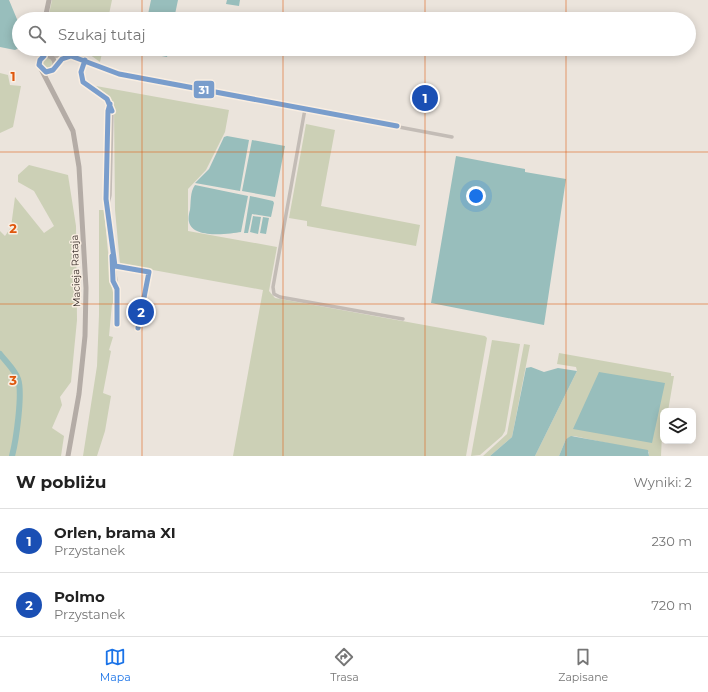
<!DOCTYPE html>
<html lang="pl">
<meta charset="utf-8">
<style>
:root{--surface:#fff;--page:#f2f2f2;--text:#222;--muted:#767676;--line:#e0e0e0;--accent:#1a73e8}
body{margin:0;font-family:Montserrat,sans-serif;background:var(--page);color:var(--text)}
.controls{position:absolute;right:12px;bottom:12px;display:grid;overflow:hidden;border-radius:8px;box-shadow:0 2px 10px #0003}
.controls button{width:36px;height:36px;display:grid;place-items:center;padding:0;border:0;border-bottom:1px solid var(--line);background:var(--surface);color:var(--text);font:20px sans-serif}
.you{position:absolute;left:476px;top:196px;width:14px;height:14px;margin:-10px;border:3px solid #fff;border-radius:50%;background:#1a73e8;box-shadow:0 0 0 6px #1a73e833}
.badge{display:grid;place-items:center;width:26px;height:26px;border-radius:50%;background:var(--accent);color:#fff;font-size:13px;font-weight:700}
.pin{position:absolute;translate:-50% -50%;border:2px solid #fff;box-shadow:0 1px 4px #0006}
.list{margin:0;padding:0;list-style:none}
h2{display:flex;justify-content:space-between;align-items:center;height:52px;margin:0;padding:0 16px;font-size:17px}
h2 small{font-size:13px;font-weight:400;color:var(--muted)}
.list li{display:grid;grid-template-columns:26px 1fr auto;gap:12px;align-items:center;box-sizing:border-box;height:64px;padding:0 16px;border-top:1px solid var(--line)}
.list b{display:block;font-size:15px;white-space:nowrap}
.list p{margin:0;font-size:13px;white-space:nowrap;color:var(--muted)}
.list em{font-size:13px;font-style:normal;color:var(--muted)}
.icon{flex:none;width:22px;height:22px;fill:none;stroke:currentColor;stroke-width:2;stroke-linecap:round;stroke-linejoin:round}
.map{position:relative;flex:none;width:708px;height:456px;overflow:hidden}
.search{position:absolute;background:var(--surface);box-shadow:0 2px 10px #0003;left:12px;right:12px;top:12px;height:44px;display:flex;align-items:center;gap:10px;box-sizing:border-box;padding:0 14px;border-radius:22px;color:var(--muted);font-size:15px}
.sheet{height:180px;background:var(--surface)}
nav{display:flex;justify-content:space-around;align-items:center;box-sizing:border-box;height:56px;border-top:1px solid var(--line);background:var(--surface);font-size:11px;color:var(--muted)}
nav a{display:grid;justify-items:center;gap:2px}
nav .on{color:var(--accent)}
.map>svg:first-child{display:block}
</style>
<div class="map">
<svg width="708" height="456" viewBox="0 0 708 456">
<rect width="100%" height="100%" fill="#ebe4dc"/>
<path fill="#ccd0b6" d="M52,0H112L108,19H48Z
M49,49H65L67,51L57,55L51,53Z
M82,49H103L100,62Z
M42 63a5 5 0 1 1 10 0a5 5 0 1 1-10 0Z
M0,73L8,75L10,85L21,86L13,127L0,133Z
M96,86L229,110L225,132L206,170L188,189V231L277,247L269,291L275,298L485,336L487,338L466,456H233L263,290L120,264L115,210L114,107L111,98Z
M306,124L335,130L321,206L420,225L416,246L307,226V221L289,218Z
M29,165L68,175L76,226L77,320L71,382L60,397L62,405L52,428L64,436L61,456H0V231L5,236L11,227L15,197L44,233L54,226L34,191L18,182V175Z
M99,210H104L111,283L115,302L112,304L109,336L113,337L109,350L111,351L103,393L111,396L105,431L97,456H83L97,366L99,315Z
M492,340L520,344L505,431L502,436L480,455L471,456Z
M524,344L530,345L512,437L490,456H483L507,434Z
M559,353L671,373V376H674L668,411H663L661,456H649V452L574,436L566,439L559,456H535L577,371L576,367L557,364Z"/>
<path fill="#98bebc" d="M0,0H9L19,24V48L15,50L0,47Z
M151,0H178L174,19H147Z
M227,0H240L239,6L226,4Z
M142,49H169L167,57L141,52Z
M227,136L249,140L240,191L195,183L209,169L224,137Z
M252,140L285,146L275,197L242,191Z
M456,156L525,169V172L566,179L544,325L431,303Z
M195,185L248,196L241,232C229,234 193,239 189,222C188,219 189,213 190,210C191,201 190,192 195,185Z
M250,196L273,201L274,203L271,217L252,214L248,233H244Z
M253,216L261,217L258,234L250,232Z
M263,217L269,218L266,234L260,233Z
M531,367L544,372L558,368L577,371L535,456H490L512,437L526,368Z
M599,372L665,383L652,443L573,429Z
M571,436L648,450L649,456H559L566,439Z"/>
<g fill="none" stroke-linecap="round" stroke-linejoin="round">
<path stroke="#98bebc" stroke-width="1" d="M12,455V456"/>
<path stroke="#98bebc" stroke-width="6" d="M0,354C6,362 15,370 18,379C23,393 16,441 12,456"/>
<path stroke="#c3bcb6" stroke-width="3.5" d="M68,49L95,66L123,75L452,137
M52,57L72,53
M85,60L81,72L83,82L107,99L112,112L110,195L108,204
M55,63L67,56L75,55
M110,104L108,111C107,150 105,189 109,227C112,260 120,291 117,324
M305,109L273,287L274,294L280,297L403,319
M112,255C111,267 111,278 116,288"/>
<path stroke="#b4aca6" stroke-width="5" d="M45,19L49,0
M48,49L49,55
M42,70L46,72L53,70L55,63C52,52 39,54 39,65L73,131L79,167L86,288L85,336L79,394L68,456"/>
<defs>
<path id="bus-1" d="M44,49V56L40,60L39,65L46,72L53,70L62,59L71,56L119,74L397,126
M85,60L81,72L83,82L107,99L112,111
M110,104L108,111L106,199L115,266
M112,256L113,281L117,289V324
M115,266L149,272
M138,328L149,272"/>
</defs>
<use href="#bus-1" stroke="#f9eee2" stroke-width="8"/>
<use href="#bus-1" stroke="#799dcc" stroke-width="5"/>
</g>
<path fill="none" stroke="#df570d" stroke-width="1" stroke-opacity="0.55" d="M142,0V19M283,0V19M425,0V19M566,0V19M142,49V456M283,49V456M425,49V456M566,49V456M0,152H708M0,304H708"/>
<g text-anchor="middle" stroke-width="3" stroke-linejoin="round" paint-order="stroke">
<g font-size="10" fill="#342925" stroke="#f9eee2">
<text transform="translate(75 271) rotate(-92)" y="4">Macieja Rataja</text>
</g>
</g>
<g font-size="13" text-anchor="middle" font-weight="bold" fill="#df570d" stroke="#f9eee2" stroke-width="3" stroke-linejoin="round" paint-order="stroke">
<text x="13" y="81">1</text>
<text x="13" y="233">2</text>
<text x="13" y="385">3</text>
</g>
<rect stroke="#f9eee2" stroke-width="1.5" x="193" y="80" width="22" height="19" rx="4" fill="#799dcc"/>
<g font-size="11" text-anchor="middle" font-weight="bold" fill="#fff">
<text x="204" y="94">31</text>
</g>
</svg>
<div class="controls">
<button><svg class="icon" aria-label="layers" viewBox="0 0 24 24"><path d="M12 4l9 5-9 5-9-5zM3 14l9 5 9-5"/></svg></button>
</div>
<div class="you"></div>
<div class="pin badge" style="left:425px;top:98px;background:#1a4fb4">1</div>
<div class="pin badge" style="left:141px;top:312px;background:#1a4fb4">2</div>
<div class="search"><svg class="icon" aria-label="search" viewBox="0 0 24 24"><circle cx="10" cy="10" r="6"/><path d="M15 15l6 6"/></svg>Szukaj tutaj</div>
</div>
<section class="sheet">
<h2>W pobliżu<small>Wyniki: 2</small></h2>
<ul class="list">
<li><span class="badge" style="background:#1a4fb4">1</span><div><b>Orlen, brama XI</b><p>Przystanek</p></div><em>230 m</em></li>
<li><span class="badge" style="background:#1a4fb4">2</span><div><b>Polmo</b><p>Przystanek</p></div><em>720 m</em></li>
</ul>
</section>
<nav>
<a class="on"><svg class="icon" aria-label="map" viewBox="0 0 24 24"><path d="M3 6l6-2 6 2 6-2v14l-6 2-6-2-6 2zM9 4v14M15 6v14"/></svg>Mapa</a>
<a><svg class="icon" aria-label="directions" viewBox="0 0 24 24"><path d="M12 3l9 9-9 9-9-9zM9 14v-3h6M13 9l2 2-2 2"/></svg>Trasa</a>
<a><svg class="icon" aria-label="saved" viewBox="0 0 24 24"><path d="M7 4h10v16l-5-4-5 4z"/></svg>Zapisane</a>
</nav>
